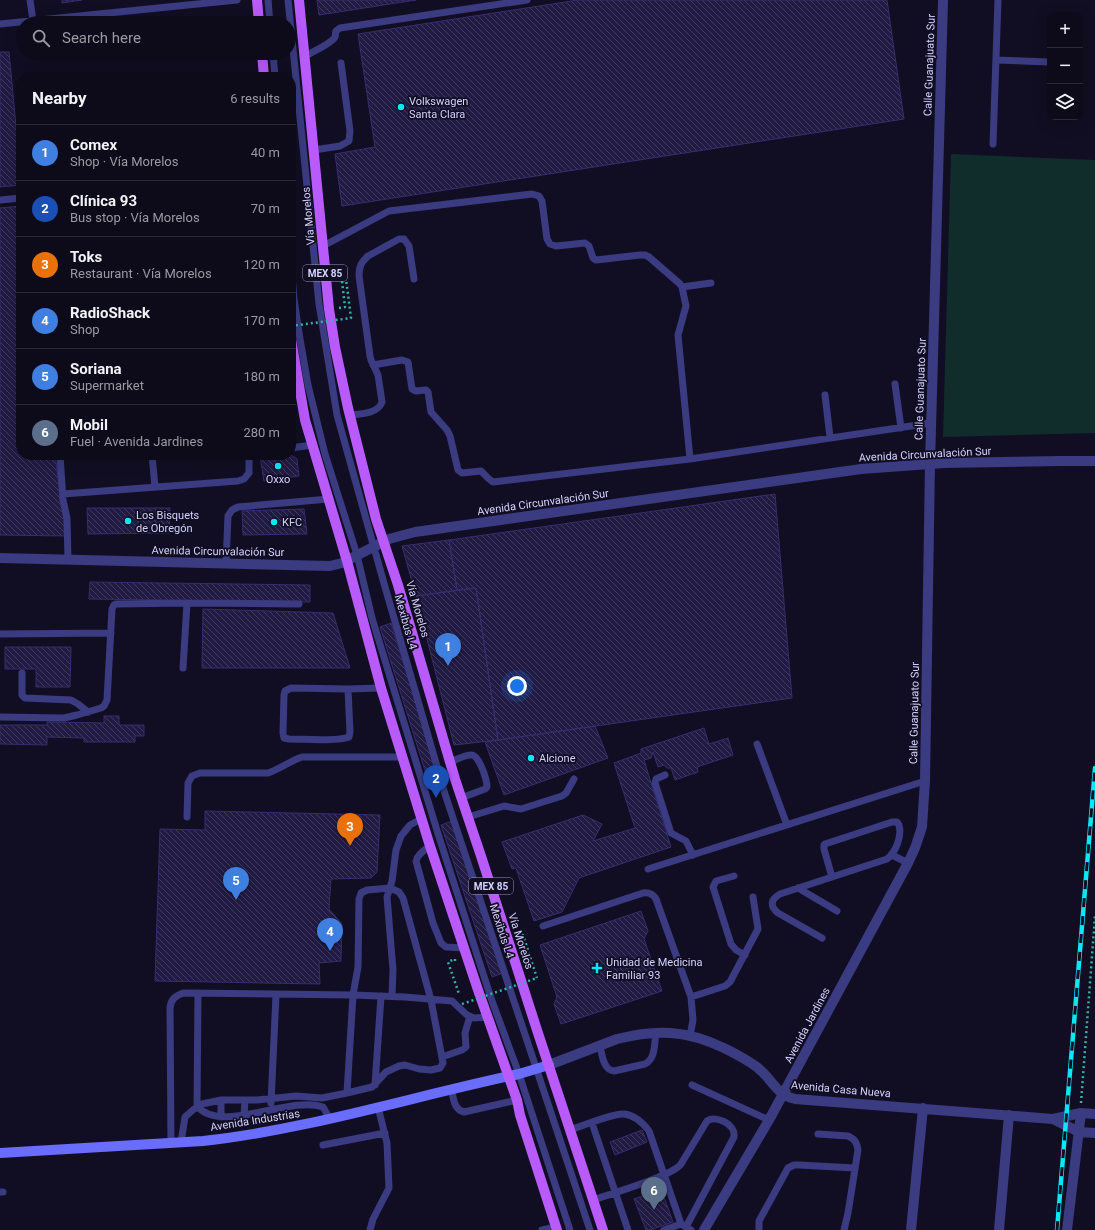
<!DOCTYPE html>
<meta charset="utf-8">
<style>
:root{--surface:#0d0a1a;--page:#1b1827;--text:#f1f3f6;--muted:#9a9aa2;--line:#2d2b39;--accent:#05e9f6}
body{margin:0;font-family:Roboto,sans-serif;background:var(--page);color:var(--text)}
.controls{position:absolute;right:12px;top:12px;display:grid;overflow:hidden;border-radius:8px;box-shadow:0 4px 16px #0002}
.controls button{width:36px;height:36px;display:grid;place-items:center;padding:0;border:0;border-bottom:1px solid var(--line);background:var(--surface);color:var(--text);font:20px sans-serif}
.you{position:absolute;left:517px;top:686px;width:14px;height:14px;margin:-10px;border:3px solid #fff;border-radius:50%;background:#1a73e8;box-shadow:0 0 0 6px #1a73e833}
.badge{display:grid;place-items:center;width:26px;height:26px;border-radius:50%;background:var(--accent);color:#fff;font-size:13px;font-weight:700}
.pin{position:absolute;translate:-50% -33px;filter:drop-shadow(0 1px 2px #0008)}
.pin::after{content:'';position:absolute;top:21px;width:14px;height:12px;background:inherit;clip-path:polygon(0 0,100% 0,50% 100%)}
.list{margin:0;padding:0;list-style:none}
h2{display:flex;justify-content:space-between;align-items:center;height:52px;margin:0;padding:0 16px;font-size:17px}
h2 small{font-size:13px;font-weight:400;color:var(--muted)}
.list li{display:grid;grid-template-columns:26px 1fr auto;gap:12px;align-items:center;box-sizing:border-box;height:56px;padding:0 16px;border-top:1px solid var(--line)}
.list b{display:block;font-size:15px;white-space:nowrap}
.list p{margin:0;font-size:13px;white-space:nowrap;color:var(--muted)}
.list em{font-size:13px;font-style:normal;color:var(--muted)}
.icon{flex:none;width:22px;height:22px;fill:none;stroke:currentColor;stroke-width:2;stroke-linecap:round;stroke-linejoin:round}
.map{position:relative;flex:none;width:1095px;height:1230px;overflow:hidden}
.search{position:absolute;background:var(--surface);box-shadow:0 4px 16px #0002;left:16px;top:16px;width:280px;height:44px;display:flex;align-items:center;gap:10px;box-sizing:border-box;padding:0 14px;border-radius:22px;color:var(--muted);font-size:15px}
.panel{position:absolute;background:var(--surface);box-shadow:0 4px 16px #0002;left:16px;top:72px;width:280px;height:388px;border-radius:16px}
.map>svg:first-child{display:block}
</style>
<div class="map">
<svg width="1095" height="1230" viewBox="0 0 1095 1230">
<defs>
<pattern id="building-back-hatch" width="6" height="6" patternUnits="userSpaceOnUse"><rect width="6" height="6" fill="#211b43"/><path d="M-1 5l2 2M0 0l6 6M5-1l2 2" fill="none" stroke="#403b5f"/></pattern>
</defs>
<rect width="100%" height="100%" fill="#110e23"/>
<path fill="#112d2b" d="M951,154L1095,160V433L943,437Z"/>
<path fill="url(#building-back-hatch)" stroke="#372d6f" d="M62,0H82L62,3Z
M317,0H416L319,15Z
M578,0H887L904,119L342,206L335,154L375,147L358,34Z
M0,52H9L21,179V185L0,187Z
M21,206V455H55L66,536L0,535V208Z
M267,455H291L297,459L299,476L264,481L260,456Z
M775,494L792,698L498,740L476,588L457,590L449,540Z
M87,508H170L169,533L88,534Z
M304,509L307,534L243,535L242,511Z
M449,540L457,590L416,596L402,546Z
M90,582L310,585V602L89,599Z
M476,588L498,740L454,745L416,596Z
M203,609L333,613L350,668H202Z
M391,623L439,776L428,780L380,627Z
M5,647H71L70,687H36V669H5Z
M104,716H119V725H144V736H135V742H84V738L47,737V745L0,744V725H47V722L104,723Z
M595,726L608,758L504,795L485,742Z
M704,728L709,744L728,738L733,755L697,767L698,772L675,780L671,768H667L664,765L658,767L653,752L651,758L644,760L671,847L579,878L562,912L534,921L516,868L512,869L502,842L583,815L602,824L593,841L635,828L614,763L641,753V749Z
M205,811L380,815L377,872L371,878L331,879L329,909L342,924L341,961L319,963L320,984L155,981L160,829L205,830Z
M452,821L503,973L492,977L441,825Z
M641,911L648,931L644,939L662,991L561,1024L554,1004L557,997L540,945Z
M642,1130L647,1142L615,1155L610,1142Z
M661,1189L673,1222L650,1230H646L634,1199Z"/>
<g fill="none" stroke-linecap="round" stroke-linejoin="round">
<path stroke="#31b2a5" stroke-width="2.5" stroke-dasharray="2 3" stroke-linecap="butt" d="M339,308L345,307L341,273
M517,937L523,935L537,978
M455,961V959L448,962L459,994
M1081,1103L1095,916"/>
<path stroke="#3a3b81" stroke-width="7" d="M30,0L33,21
M268,0L270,23
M288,0L319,304L337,415L385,587L445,794L590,1230
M0,24L237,0
M273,53L275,77
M305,56C312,52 331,44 335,37C336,35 335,33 336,31L340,28L527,0
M996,60L1050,62
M993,144L998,0
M314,150L340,146L349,141L350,131L341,63
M0,200L21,198
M323,246L389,211L532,194L539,196L542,201L547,239L550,244L556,246L585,243L589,246L593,258L596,260L640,255H645L649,257L680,284L682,287L686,306L678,335L690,459
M291,263L294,299L300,339L308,385L325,454L357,555L372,618L439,837L492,1001L519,1074L570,1230
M682,287L711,283
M373,365L402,360L408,362L412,389L416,391L426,390L428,392L431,412L447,430L450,436L458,470L462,473L481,471L489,479L493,482L690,459L931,423
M895,384L901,428
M825,395L830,437
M349,415C360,414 378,414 382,402L378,375L371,360L370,356L359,276C359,267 361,262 368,256L399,239H404L409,246L414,279
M291,448L312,445
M60,455L63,500L67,518L68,560
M152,455L155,487
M63,494L238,481L244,479L249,473V455
M226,563L228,516L232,510L238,507L329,499
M0,634L111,633
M183,668L187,603
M22,673V695L25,698L71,700L78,704L88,712
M291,688L348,689L350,732L349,737C337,742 303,739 289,739L284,738L283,733L284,695L285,691Z
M348,689L381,688
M0,717L64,718L77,715L101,708L104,706L107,700L112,609L114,605L116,604L187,603L299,604
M757,744L787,825
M450,762C456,760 464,755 471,755C479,754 487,780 487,787L485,789L461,798
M665,775L656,779L655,783L671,833L686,841L693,855
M187,817L188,783L192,776L200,773H268C280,769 290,761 302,757H401
M468,817L504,806L521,809L562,796L566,793L574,779
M430,846C424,850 417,855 416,861L433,923L441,943L446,947L464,948
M892,855L908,863
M648,869L925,781
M734,876L716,881L713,887L731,944L736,950L745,955
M798,888L837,911
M543,926L643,893C649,892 653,894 656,899L691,997L693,1020L690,1036
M822,938L778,913C770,906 770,900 780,894L887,859C896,852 902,836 899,825L897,822H892L825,844L824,845V849L832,877
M198,993L197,1106C221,1135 289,1095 323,1107L330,1119
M392,996L393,970L387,897L392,881L396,850L401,836L410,825L421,819
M691,997L725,986L730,982L758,929L753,897
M600,1046C602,1054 603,1070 614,1071L645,1064C656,1058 654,1044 656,1033
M442,1057L462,1050L466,1047L465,1033L470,1016
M375,1085L381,996
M692,1085L769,1120
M451,1089C454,1098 453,1109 464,1112L517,1100
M221,1100V1117
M271,1103L276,995
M244,1115L245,1100
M592,1123L628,1230
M570,1130C582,1126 613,1113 624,1114C634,1115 643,1123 649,1131L681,1224L691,1230
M818,1134L848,1136C855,1139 857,1143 858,1150L848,1213L844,1230
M171,1142L170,1008C171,999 175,996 183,993L353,995L405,997L452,1001L467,1015L474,1018L488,1017
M181,1142L185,1117L194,1109L202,1104L221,1100H257L296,1096L322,1098L347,1093L372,1087L386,1072L399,1066L405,1065L419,1069L431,1070L440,1068L443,1063L431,1000L403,898L399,892L390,888L367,890L361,893L359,899L358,967L353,995L347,1093
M323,1145L385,1133
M0,1192H3
M593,1200C610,1194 673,1176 681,1164L707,1121C716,1115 736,1124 734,1137L686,1227
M759,1229V1221L788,1168L794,1165H799L855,1168
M370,1230L373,1219L389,1188L387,1143L378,1107
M542,1230L556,1227
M664,1230L681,1224"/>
<path stroke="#3a3b81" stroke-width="10" d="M549,1065L617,1039C657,1029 686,1030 724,1048C736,1054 748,1060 758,1068C773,1080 775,1094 795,1099L1053,1119L1081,1113L1095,1114
M1053,1119L1079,1132L1095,1133
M704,1230L769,1120L908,863L915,848L922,827L925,781L930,464L943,0
M911,1230L923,1108
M999,1230L1009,1115
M1067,1230L1081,1113"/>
<path stroke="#3a3b81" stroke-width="10" d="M0,558L330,566L342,563L389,539L415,532L861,469L944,463L1060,461H1095"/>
<path stroke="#6a6dfc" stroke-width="10" d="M0,1153L203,1141C311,1129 414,1096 519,1074L549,1065"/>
<path stroke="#b85afc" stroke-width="10" d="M257,0L259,23
M299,0L329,309L335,347L348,408L376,519L398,585L455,779L481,856L536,1027L603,1230
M262,53L264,77
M291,339L305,420L347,561L381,688L430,846L478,990L517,1100L520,1115L557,1230"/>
<defs>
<path id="rail" d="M1057,1230L1095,768"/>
</defs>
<use href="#rail" stroke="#05e9f6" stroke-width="4.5"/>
<use href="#rail" stroke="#110e23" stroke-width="3" stroke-dasharray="9" stroke-linecap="butt"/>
<path stroke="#31b2a5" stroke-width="2.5" stroke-dasharray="2 3" stroke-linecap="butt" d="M291,326L351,318L345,271L341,272V273
M462,1004L537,978"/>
</g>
<g fill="#05e9f6" stroke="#110e23" stroke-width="1.5">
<circle cx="401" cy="107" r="4"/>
<circle cx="278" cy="466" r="4"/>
<circle cx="128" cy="521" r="4"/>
<circle cx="274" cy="522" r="4"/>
<circle cx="531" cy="758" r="4"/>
<path d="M595 962h4v4h4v4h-4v4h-4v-4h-4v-4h4z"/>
</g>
<g text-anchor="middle" stroke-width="3.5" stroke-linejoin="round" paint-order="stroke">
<g fill="#110e23" stroke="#9a96bc" stroke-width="1">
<rect x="303" y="265" width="44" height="16" rx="3"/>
<rect x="469" y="878" width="44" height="16" rx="3"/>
</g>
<g font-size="10" font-weight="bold" fill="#d4d1fe">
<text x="325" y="277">MEX 85</text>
<text x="491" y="890">MEX 85</text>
</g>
<g font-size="11" fill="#d4d1fe" stroke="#110e23">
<text transform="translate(929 65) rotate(-88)" y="4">Calle Guanajuato Sur</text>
<text transform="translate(308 216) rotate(-95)" y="4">Vía Morelos</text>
<text transform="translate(920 389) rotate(-88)" y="4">Calle Guanajuato Sur</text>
<text transform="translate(925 454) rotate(-3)" y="4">Avenida Circunvalación Sur</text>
<text transform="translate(543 502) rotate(-8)" y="4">Avenida Circunvalación Sur</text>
<text transform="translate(218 551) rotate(1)" y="4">Avenida Circunvalación Sur</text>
<text transform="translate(418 609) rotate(74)" y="4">Vía Morelos</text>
<text transform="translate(406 622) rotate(74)" y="4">Mexibús L4</text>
<text transform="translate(914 713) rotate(-89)" y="4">Calle Guanajuato Sur</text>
<text transform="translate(502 931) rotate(72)" y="4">Mexibús L4</text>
<text transform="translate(521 941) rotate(72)" y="4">Vía Morelos</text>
<text transform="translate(807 1025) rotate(-62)" y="4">Avenida Jardines</text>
<text transform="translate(841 1089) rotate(5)" y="4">Avenida Casa Nueva</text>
<text transform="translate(255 1120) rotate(-9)" y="4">Avenida Industrias</text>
</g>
<g font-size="11" fill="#d4d1fe" stroke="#110e23" text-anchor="start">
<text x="409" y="105">Volkswagen<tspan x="409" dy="13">Santa Clara</tspan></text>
<text x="278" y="483" text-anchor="middle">Oxxo</text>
<text x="136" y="519">Los Bisquets<tspan x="136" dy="13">de Obregón</tspan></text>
<text x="282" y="526">KFC</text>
<text x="539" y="762">Alcione</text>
<text x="606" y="966">Unidad de Medicina<tspan x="606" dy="13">Familiar 93</tspan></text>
</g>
</g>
</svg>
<div class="controls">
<button>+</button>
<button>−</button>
<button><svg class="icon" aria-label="layers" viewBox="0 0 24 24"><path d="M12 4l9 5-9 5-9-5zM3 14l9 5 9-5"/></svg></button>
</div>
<div class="you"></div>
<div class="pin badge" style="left:448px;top:666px;background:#3f7fe0">1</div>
<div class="pin badge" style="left:436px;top:798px;background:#1a4fb4">2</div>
<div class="pin badge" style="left:350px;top:846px;background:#e8710a">3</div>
<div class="pin badge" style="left:330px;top:951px;background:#3f7fe0">4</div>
<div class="pin badge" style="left:236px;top:900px;background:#3f7fe0">5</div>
<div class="pin badge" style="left:654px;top:1210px;background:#5c6f8a">6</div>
<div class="search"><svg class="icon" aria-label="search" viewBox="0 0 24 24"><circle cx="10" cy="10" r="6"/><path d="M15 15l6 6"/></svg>Search here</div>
<section class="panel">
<h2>Nearby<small>6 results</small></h2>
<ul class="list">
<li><span class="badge" style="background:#3f7fe0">1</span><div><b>Comex</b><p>Shop · Vía Morelos</p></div><em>40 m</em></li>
<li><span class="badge" style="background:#1a4fb4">2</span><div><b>Clínica 93</b><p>Bus stop · Vía Morelos</p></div><em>70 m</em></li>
<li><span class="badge" style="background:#e8710a">3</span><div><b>Toks</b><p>Restaurant · Vía Morelos</p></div><em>120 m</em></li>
<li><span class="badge" style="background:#3f7fe0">4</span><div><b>RadioShack</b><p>Shop</p></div><em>170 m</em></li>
<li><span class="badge" style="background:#3f7fe0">5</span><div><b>Soriana</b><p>Supermarket</p></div><em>180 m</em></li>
<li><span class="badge" style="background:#5c6f8a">6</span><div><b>Mobil</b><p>Fuel · Avenida Jardines</p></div><em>280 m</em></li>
</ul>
</section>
</div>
